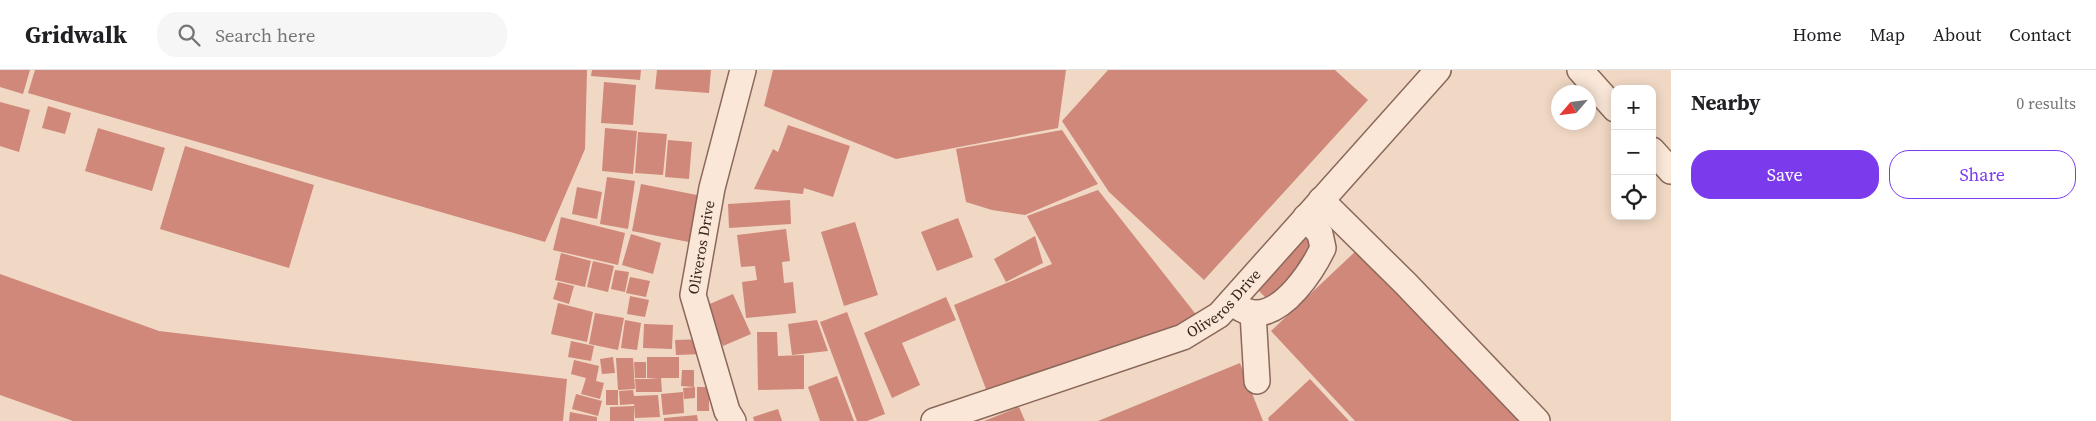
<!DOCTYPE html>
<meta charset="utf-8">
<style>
:root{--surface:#fff;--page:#f6f6f6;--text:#202124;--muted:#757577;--line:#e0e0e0;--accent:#7c3aed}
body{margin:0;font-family:"Source Serif 4",serif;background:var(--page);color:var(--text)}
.controls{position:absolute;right:15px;top:15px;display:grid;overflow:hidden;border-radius:10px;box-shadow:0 2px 12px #0003}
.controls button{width:45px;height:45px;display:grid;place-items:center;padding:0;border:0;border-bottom:1px solid var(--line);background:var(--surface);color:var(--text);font:25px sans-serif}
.compass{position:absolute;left:1551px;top:15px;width:45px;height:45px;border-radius:50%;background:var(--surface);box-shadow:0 2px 12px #0003;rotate:242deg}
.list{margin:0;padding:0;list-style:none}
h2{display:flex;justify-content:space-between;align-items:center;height:65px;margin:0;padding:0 20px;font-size:21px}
h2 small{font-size:16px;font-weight:400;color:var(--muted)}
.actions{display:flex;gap:10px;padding:15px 20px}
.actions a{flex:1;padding:11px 0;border:1px solid var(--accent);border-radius:20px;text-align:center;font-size:18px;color:var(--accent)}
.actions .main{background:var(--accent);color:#fff}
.icon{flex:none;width:28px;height:28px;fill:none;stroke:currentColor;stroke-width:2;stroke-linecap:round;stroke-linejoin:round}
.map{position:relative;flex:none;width:1671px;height:351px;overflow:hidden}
header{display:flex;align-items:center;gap:30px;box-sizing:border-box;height:70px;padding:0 25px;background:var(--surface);border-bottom:1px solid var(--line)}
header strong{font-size:24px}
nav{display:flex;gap:28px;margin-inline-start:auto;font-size:18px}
.search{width:350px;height:45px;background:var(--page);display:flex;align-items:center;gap:12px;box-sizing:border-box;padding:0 18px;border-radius:20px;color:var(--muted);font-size:19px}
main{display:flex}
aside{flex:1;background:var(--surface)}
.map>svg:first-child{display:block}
</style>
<header>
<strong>Gridwalk</strong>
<div class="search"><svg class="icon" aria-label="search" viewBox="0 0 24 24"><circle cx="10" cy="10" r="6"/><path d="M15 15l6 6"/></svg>Search here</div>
<nav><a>Home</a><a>Map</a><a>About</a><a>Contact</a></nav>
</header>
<main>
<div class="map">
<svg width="1671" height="351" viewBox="0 0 1671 351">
<rect width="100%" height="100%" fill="#f0d8c4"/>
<path fill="#cf8879" d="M0,0H30L23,24L0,17Z
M35,0H587L585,79L545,172L28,23Z
M592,0H641L640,10L591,6Z
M657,0H711L709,23L655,19Z
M773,0H1066L1058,58L896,89L764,36Z
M1108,0H1335L1368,30L1204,210L1109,122L1062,51Z
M604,12L636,15L633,55L601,53Z
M0,32L30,40L19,82L0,76Z
M48,36L71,43L65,64L42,58Z
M788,55L850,76L833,127L804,118L803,124L754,119L773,79L778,82Z
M98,58L165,78L152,121L85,101Z
M605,58L637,61L633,104L602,101Z
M1062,60L1098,114L1025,145L992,140L966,132L956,79Z
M638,62L667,64L663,105L635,103Z
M668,70L692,72L689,109L665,107Z
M185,76L314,115L289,198L160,159Z
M607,107L635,111L628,159L600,154Z
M641,114L702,126L694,173L632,161Z
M577,117L602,122L597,149L572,144Z
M1098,120L1198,247L989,327L954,235L1052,194L1027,146Z
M790,130L791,154L729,158L728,134Z
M561,147L625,163L618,195L553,180Z
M958,148L973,187L937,201L921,162Z
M855,152L878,225L844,236L821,162Z
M786,159L790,191L782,192L784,213L793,212L796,243L746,248L742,212L757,210L755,196L741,197L737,165Z
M631,164L661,173L653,204L622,195Z
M1035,166L1043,193L1006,212L994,189Z
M1303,166L1316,179L1268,230L1255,217Z
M1359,178L1521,351H1355L1271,261Z
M561,183L591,191L585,217L555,210Z
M593,191L614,196L608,222L587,217Z
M615,200L629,202L625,222L611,219Z
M0,204L159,261L567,309L563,351H73L0,325Z
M630,207L650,211L646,227L626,223Z
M558,212L574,216L569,234L553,229Z
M733,224L751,264L723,276L705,236Z
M630,226L649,230L645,247L627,244Z
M946,227L956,250L902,273L920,315L892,328L864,263Z
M558,233L593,242L587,272L551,264Z
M847,242L885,344L867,351H857L820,252Z
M595,243L624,248L618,280L589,274Z
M625,250L641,253L637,280L621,278Z
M817,250L828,281L792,285L788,254Z
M644,254L673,255L672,279L643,278Z
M757,262H777L778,286L804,285V319L758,320Z
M705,269V284L676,285L675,270Z
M571,271L594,276L591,291L568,287Z
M613,287L615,303L602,304L600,289Z
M647,287H679V308H661L662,322H636L635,309H659L647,308Z
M616,288H633L635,319L618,320Z
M574,290L599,296L596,311L604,313L600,329L581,324L586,308L571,304Z
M634,292H646V308H635Z
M1240,293L1263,351H1098Z
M682,300H694V317L681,316Z
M837,306L854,351H820L808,317Z
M1310,309L1349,351H1269L1268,348Z
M695,317V328L684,329L683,318Z
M697,317H709V341H697Z
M606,320H618V335H606Z
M633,320L634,326L658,325L660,347L635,348L634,334L620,335L619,321Z
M683,322L684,343L663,345L661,324Z
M576,324L602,331L598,346L572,339Z
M634,336V351H610V337Z
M1019,337L1025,351H984Z
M778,339L782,351H754L753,347Z
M570,342L597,347V351H569Z
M697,345L698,351H664V348Z"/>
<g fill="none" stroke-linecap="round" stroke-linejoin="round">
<defs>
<g id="minor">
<path d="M1580,0L1615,39"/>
<path d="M1652,80L1671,101"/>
<path d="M1321,130L1406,214L1537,351"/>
<path d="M1231,232C1238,237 1246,243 1255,243C1284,244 1312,201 1323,178L1320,164L1306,147"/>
<path d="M1253,243L1257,311"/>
<path id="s1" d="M733,351L727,341L693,225L712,118L743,0"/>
<path id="s2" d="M934,351L1183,267L1219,245L1438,0"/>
</g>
</defs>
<use href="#minor" stroke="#8b685a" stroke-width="28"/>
<use href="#minor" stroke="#fae7d8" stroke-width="25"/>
</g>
<g text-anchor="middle" stroke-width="4.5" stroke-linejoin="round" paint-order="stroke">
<g font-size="15" fill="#3a251e" stroke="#f7e4d4">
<text dy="5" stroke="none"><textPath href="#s1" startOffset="181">Oliveros Drive</textPath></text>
<text dy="5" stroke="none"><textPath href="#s2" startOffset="316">Oliveros Drive</textPath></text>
</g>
</g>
</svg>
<div class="controls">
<button>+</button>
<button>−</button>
<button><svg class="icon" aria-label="locate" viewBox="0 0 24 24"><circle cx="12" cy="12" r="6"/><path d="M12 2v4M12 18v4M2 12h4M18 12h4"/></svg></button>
</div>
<svg class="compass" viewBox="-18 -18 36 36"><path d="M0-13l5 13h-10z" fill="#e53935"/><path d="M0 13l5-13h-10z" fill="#757577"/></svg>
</div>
<aside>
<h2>Nearby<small>0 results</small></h2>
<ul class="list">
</ul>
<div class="actions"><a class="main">Save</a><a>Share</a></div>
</aside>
</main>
